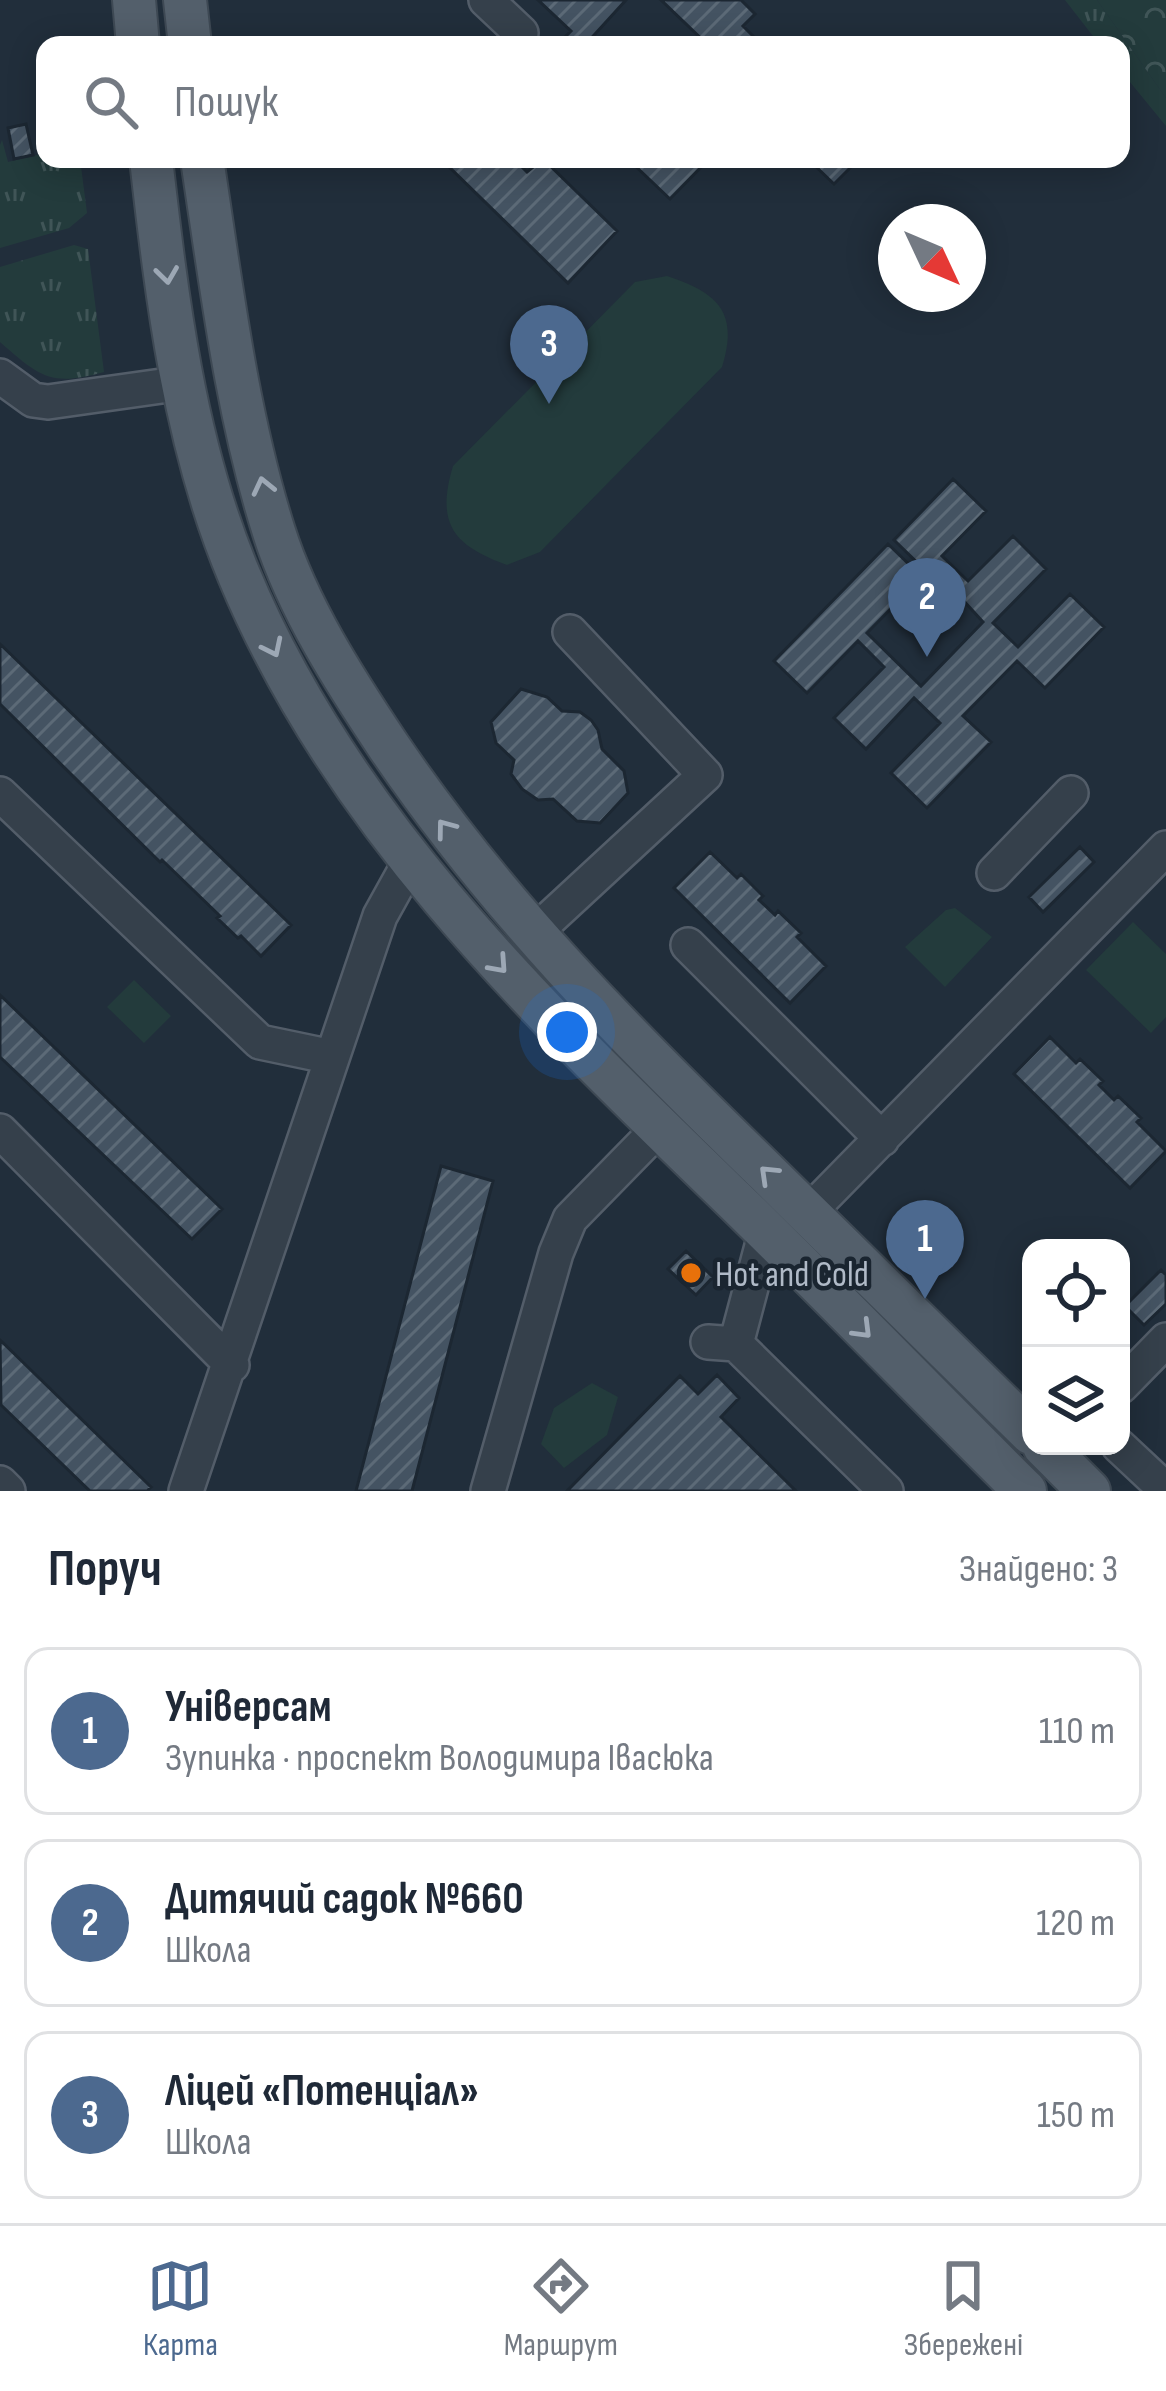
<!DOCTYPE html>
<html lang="uk">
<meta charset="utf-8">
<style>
:root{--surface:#fff;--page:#f2f2f3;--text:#1f2937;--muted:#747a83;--line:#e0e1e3;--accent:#4c698f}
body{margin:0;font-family:"Sofia Sans Condensed",sans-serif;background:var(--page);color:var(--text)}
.controls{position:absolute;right:36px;bottom:36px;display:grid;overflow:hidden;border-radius:24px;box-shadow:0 6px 30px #0003}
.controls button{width:108px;height:108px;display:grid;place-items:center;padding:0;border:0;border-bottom:3px solid var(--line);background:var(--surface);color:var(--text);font:60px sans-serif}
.compass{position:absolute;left:878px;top:204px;width:108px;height:108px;border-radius:50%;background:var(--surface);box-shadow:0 6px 30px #0003;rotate:134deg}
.you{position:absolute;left:567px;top:1032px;width:42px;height:42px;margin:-30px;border:9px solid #fff;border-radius:50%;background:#1a73e8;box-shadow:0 0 0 18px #1a73e833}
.badge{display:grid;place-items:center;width:78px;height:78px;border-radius:50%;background:var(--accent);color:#fff;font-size:39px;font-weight:700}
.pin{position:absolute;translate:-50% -99px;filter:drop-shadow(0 3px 6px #0008)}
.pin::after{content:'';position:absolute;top:63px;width:42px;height:36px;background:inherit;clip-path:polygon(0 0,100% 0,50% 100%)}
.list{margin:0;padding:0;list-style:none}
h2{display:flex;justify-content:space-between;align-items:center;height:156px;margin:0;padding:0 48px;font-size:51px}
h2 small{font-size:39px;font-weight:400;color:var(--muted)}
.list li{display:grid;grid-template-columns:78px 1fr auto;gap:36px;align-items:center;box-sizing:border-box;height:168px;margin:0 24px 24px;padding:0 24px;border:3px solid var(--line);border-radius:24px}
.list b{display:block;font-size:45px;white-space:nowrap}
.list p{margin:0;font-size:39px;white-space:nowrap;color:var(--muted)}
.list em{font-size:39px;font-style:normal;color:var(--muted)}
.icon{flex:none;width:66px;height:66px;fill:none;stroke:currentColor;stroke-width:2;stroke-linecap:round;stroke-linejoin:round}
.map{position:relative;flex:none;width:1166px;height:1491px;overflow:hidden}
.search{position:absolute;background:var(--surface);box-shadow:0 6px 30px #0003;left:36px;right:36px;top:36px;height:132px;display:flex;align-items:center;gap:30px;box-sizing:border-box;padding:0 42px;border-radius:24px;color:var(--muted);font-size:45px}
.sheet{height:732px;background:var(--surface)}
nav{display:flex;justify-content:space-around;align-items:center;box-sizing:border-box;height:168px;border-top:3px solid var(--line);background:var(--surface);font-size:33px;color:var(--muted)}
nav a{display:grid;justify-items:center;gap:6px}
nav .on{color:var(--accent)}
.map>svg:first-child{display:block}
</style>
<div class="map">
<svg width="1166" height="1491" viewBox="0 0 1166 1491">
<defs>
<pattern id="grass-tufts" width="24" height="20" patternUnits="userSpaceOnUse" patternTransform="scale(3)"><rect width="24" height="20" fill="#233b3c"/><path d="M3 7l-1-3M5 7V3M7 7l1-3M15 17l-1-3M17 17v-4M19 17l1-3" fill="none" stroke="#405557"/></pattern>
<pattern id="forest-crowns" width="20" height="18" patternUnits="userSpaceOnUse" patternTransform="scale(3)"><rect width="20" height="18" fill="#233b3c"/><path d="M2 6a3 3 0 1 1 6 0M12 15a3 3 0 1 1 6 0" fill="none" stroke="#405557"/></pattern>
<pattern id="building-hatch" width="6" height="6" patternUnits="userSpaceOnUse" patternTransform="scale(3)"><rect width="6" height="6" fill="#445362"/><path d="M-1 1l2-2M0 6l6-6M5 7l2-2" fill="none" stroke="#5c6a77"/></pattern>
</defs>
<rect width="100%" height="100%" fill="#212e3b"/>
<path fill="url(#grass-tufts)" d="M1065,0H1097L1166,98V126L1121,71V45H1100Z
M45,107V159H80L87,213L69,228L0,248V145L2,140L8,162L41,154L37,131Z
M74,245L88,249L104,372C51,387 40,377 0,342V267Z"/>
<path fill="url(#forest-crowns)" d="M1097,0H1166V98Z"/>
<path fill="#233b3c" d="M667,276C718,293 739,312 722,367L540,552L507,565C452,545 436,523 453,466L635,282Z
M955,908L992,937L945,987L905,947L946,910Z
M1133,922L1166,954V1017L1151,1033L1086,970Z
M134,980L171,1016L144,1043L107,1007Z
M592,1383L618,1397L607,1435L564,1468L541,1444L554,1408Z"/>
<path fill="url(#building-hatch)" stroke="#1c2732" stroke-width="3" d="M538,0H626L585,45H557L571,31Z
M661,0H741L755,14L743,26L762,45H708Z
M26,124L33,155L14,159L8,128Z
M441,159H514L527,172L543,159L617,231L568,283Z
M628,159H705L707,161L670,199Z
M808,159H859L834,184Z
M953,479L986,511L942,556L968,581L1013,536L1046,569L993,623L1018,647L1070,594L1104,627L1045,688L1017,661L963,716L991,742L927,808L891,773L940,723L914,698L866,749L834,718L884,667L858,641L807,693L774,661L888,544L922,577L867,633L921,686L983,622L932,566L926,571L894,540Z
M0,644L291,925L261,956L241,936L238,938L217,918L220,916L162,860L160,862L0,704Z
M521,689L547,697L562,711L580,712L591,720L598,730L602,749L624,771L628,793L600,823L577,821L553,799L538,800L522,789L511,774L514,760L496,743L491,722Z
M1080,847L1094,862L1043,912L1029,897Z
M710,852L737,878L741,874L763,896L759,900L775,915L778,911L801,933L797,937L826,966L790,1003L674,888Z
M0,995L222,1209L192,1239L0,1057Z
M1050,1037L1076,1063L1080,1059L1103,1081L1099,1085L1114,1100L1118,1096L1141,1118L1137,1122L1166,1151L1130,1188L1014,1074Z
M441,1166L493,1181L412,1491H356Z
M686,1251L713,1277L696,1295L668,1269Z
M1161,1270L1166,1275V1304L1144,1325L1125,1306Z
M0,1340L151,1487L147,1491H90L1,1405Z
M717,1375L739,1398L721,1417L796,1491H567L680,1376L698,1394Z"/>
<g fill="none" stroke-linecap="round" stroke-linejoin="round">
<defs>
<path id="minor" d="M486,0L521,33
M0,376L33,400L48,402L183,383
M0,794L260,1042L332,1057
M994,873L1071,793
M533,934L705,775L570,632
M688,945L882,1139
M0,1131L232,1365
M808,1213L1166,848
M708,1342L736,1344L886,1491
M736,1344L766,1231
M1121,1386L1166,1340
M1119,1446L1166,1490
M0,1483L8,1491
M186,1491L380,916L411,860
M488,1491L556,1253L570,1219L660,1127"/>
<path id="major" d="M134,0L138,45
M185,0L190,45
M151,159C167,299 184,444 239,575C342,824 541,1012 730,1196C830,1293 926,1393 1025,1491
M202,159C221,283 236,412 274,532C298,608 345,681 389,747C499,909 627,1037 767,1173C855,1259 943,1346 1031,1433
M1044,1446L1089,1491"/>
</defs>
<use href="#minor" stroke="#535d69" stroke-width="38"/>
<use href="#major" stroke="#3e4954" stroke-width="46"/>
<use href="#minor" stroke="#35404b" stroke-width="33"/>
<use href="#major" stroke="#535f6b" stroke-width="42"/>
</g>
<defs><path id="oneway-chevron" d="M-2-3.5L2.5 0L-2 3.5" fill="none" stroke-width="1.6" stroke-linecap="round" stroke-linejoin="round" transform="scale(3)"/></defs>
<g stroke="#9da8b5">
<use href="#oneway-chevron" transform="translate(167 275) rotate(82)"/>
<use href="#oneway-chevron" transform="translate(263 486) rotate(-103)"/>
<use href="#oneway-chevron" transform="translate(273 648) rotate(64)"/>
<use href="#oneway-chevron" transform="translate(445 828) rotate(-127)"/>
<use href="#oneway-chevron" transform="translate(499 965) rotate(48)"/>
<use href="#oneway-chevron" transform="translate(768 1174) rotate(-136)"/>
<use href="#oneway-chevron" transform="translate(863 1330) rotate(45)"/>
</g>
<circle fill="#e8710a" stroke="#1a2530" stroke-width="4.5" cx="691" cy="1273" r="12"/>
<g text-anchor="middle" stroke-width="9" stroke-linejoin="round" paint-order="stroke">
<g font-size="36" fill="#b0bac7" stroke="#1a2530" text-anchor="start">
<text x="715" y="1286">Hot and Cold</text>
</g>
</g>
</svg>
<div class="controls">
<button><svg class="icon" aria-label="locate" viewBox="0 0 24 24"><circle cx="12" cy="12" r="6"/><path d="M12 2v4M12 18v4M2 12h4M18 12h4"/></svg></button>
<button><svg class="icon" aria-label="layers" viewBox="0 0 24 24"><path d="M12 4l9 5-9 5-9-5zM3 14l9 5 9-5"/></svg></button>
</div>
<svg class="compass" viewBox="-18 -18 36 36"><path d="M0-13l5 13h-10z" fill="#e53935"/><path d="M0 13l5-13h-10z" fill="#747a83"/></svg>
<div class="you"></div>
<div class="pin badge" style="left:925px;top:1299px">1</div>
<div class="pin badge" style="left:927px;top:657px">2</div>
<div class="pin badge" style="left:549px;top:404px">3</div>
<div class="search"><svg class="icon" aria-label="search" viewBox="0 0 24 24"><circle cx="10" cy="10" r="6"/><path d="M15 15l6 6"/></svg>Пошук</div>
</div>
<section class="sheet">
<h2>Поруч<small>Знайдено: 3</small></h2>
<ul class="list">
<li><span class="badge">1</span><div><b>Універсам</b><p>Зупинка · проспект Володимира Івасюка</p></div><em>110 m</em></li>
<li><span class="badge">2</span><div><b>Дитячий садок №660</b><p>Школа</p></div><em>120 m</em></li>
<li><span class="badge">3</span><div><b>Ліцей «Потенціал»</b><p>Школа</p></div><em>150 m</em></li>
</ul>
</section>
<nav>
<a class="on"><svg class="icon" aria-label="map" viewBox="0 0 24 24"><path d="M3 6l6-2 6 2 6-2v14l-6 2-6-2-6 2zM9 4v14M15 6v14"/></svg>Карта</a>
<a><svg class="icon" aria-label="directions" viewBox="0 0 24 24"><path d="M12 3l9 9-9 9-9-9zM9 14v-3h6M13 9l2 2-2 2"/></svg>Маршрут</a>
<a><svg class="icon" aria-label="saved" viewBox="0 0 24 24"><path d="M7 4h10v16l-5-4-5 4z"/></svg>Збережені</a>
</nav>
